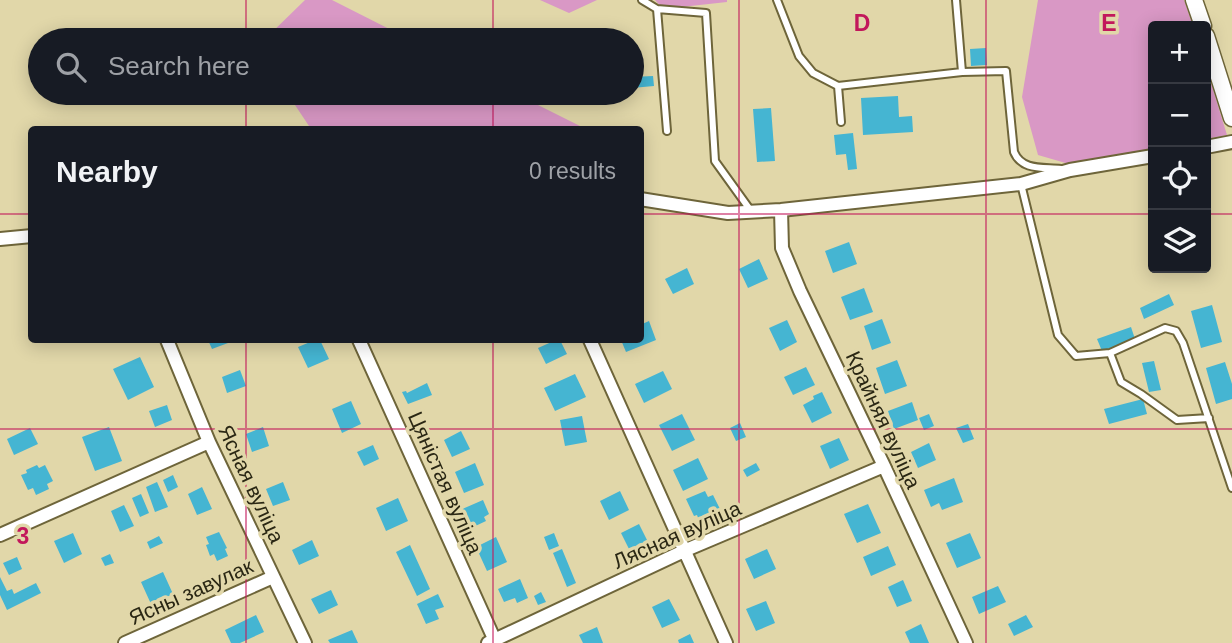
<!DOCTYPE html>
<meta charset="utf-8">
<style>
:root{--surface:#171b24;--page:#20242c;--text:#f1f3f6;--muted:#9ea1a6;--line:#363941}
body{margin:0;font-family:Arial,sans-serif;background:var(--page);color:var(--text)}
.controls{position:absolute;right:21px;top:21px;display:grid;overflow:hidden;border-radius:7px;box-shadow:0 4px 18px #0003}
.controls button{width:63px;height:63px;display:grid;place-items:center;padding:0;border:0;border-bottom:2px solid var(--line);background:var(--surface);color:var(--text);font:35px sans-serif}
.list{margin:0;padding:0;list-style:none}
h2{display:flex;justify-content:space-between;align-items:center;height:91px;margin:0;padding:0 28px;font-size:30px}
h2 small{font-size:23px;font-weight:400;color:var(--muted)}
.icon{flex:none;width:38px;height:38px;fill:none;stroke:currentColor;stroke-width:2;stroke-linecap:round;stroke-linejoin:round}
.map{position:relative;flex:none;width:1232px;height:643px;overflow:hidden}
.search{position:absolute;background:var(--surface);box-shadow:0 4px 18px #0003;left:28px;top:28px;width:616px;height:77px;display:flex;align-items:center;gap:18px;box-sizing:border-box;padding:0 24px;border-radius:38px;color:var(--muted);font-size:26px}
.panel{position:absolute;background:var(--surface);box-shadow:0 4px 18px #0003;left:28px;top:126px;width:616px;height:217px;border-radius:7px}
.map>svg:first-child{display:block}
</style>
<div class="map">
<svg width="1232" height="643" viewBox="0 0 1232 643">
<rect width="100%" height="100%" fill="#e1d7a9"/>
<path fill="#d998c5" d="M305,0H332L411,40H264Z
M540,0H597L569,13Z
M655,0H727V2L663,9Z
M1038,0H1184L1193,26H1153V149L1069,164L1038,155L1022,97Z
M1206,67L1227,135L1206,139Z
M287,93H514L586,129H311Z"/>
<path fill="#45b5d2" d="M986,48L987,65L971,66L970,49Z
M653,76L654,86L632,88V77Z
M898,96L899,117L912,116L913,132L863,135L861,98Z
M771,108L775,161L757,162L753,109Z
M853,133L857,169L848,170L846,154L836,155L834,135Z
M849,242L857,264L833,273L825,251Z
M759,259L768,279L748,288L739,269Z
M687,268L694,284L673,294L665,279Z
M864,288L873,312L850,320L841,297Z
M1169,294L1174,305L1144,319L1140,308Z
M1212,305L1222,342L1201,348L1191,311Z
M882,319L891,343L872,350L864,326Z
M787,320L797,342L780,351L769,328Z
M649,321L656,340L626,352L621,340H640V325Z
M1131,327L1135,339L1102,351L1097,339Z
M208,340H227L228,343L212,349Z
M315,340H320L329,359L308,368L298,347Z
M556,340H560L567,354L546,364L538,348Z
M140,357L154,387L128,400L113,369Z
M897,360L907,386L885,394L876,368Z
M1154,361L1161,390L1149,392L1142,363Z
M1225,362L1232,384V399L1216,404L1206,368Z
M806,367L815,385L793,395L784,377Z
M240,370L246,386L227,393L222,377Z
M663,371L672,389L644,403L635,384Z
M575,374L586,397L555,411L544,388Z
M427,383L432,395L408,404L402,392L406,391L407,393Z
M822,392L832,413L812,423L803,405L814,399L813,396Z
M1143,399L1147,414L1109,424L1104,409Z
M351,401L361,424L342,433L332,409Z
M912,402L918,420L894,429L888,411Z
M167,405L172,420L155,427L149,411Z
M682,414L695,440L672,451L659,425Z
M929,414L934,426L924,430L919,418Z
M582,416L587,442L565,446L560,420Z
M740,423L746,437L736,441L730,428Z
M968,424L974,439L963,443L956,428Z
M109,427L122,461L95,471L82,437Z
M263,427L269,446L252,452L246,434Z
M30,428L38,444L14,455L7,439Z
M461,431L470,449L452,457L444,440Z
M839,438L849,460L830,469L820,446Z
M929,443L936,460L918,468L911,452Z
M373,445L379,459L364,466L357,452Z
M698,458L708,479L683,491L673,470Z
M475,463L484,485L464,493L455,472Z
M756,463L760,470L747,477L743,470Z
M37,465L39,468L45,465L53,481L47,484L49,489L36,495L33,488L28,490L21,475L27,473L26,470Z
M173,475L178,487L168,492L163,480Z
M954,478L963,502L942,510L939,503L931,507L924,490Z
M157,482L168,507L155,512L146,487Z
M283,482L290,500L273,506L266,489Z
M202,487L212,509L197,515L188,494Z
M620,491L629,510L609,520L600,501Z
M705,491L708,497L713,495L722,513L700,523L697,515L694,516L686,499Z
M141,494L149,513L140,517L132,498Z
M398,498L408,521L386,531L376,508Z
M483,500L489,514L484,517L486,521L469,529L460,510Z
M868,504L881,533L857,543L844,514Z
M124,505L134,526L120,532L111,511Z
M639,524L652,550L634,559L621,533Z
M219,532L227,548L225,549L228,556L217,561L214,554L210,556L206,545L209,544L206,537Z
M73,533L82,554L64,563L54,541Z
M554,533L559,546L549,550L544,537Z
M970,533L981,558L957,568L946,543Z
M159,536L163,543L150,549L147,542Z
M496,537L507,562L487,571L476,547Z
M312,540L319,556L299,565L292,550Z
M410,545L430,589L417,596L396,552Z
M888,546L896,565L871,576L863,557Z
M562,549L576,583L567,587L553,553Z
M767,549L776,569L754,579L745,559Z
M110,554L114,563L105,566L101,558Z
M17,557L22,569L9,575L3,563Z
M163,572L173,594L151,604L141,582Z
M0,577L7,591L12,589L14,594L36,583L41,593L7,610L0,595Z
M520,579L528,598L517,603L515,598L504,602L498,589Z
M903,580L912,601L897,607L888,587Z
M998,586L1006,602L979,614L972,597Z
M331,590L338,605L319,614L311,599Z
M541,592L546,602L538,605L534,596Z
M438,594L444,607L435,610L439,619L426,624L417,604Z
M669,599L680,620L662,628L652,607Z
M766,601L775,623L756,631L746,609Z
M256,615L264,632L240,643H231L225,630Z
M1026,615L1033,627L1014,636L1008,624Z
M921,624L929,643H910L905,632Z
M597,627L603,643H583L579,635Z
M352,630L358,643H330L328,640Z
M690,634L694,643H679L678,640Z"/>
<g fill="none" stroke-linecap="round" stroke-linejoin="round">
<defs>
<path id="service" d="M642,0L657,9L706,13L715,161L751,211
M777,0L799,56L813,73L838,86L962,72L1006,71L1014,152C1022,171 1043,167 1061,169
M956,0L962,72
M657,9L667,131
M838,86L841,122
M1021,184L1058,335L1076,356L1110,353L1121,382L1141,394L1177,420L1209,418
M1110,353L1165,328L1176,331L1183,343L1232,488"/>
<path id="minor" d="M1206,147L1232,142
M640,199L728,213L781,210L1021,184L1070,170L1153,156
M781,210L782,248L800,291L884,466L966,643
M0,239L32,236
M167,340L209,442L305,643
M359,340L496,643
M590,340L726,643
M0,535L209,442
M125,643L273,577
M488,643L686,550L884,466"/>
<path id="secondary" d="M1194,0L1203,26
M1206,36L1232,118"/>
</defs>
<use href="#service" stroke="#6e653a" stroke-width="10"/>
<use href="#minor" stroke="#6e653a" stroke-width="16"/>
<use href="#secondary" stroke="#6e653a" stroke-width="19"/>
<use href="#service" stroke="#fff" stroke-width="6"/>
<use href="#minor" stroke="#fff" stroke-width="12"/>
<use href="#secondary" stroke="#fff" stroke-width="16"/>
</g>
<path fill="none" stroke="#c2185b" stroke-width="2" stroke-opacity="0.55" d="M246,0V40M493,0V40M739,0V643M986,0V643M246,93V130M493,93V130M0,214H32M640,214H1153M1206,214H1232M246,340V643M493,340V643M0,429H1232"/>
<g text-anchor="middle" stroke-width="7" stroke-linejoin="round" paint-order="stroke">
<g font-size="21" fill="#2a2714" stroke="#e1d7a9">
<text transform="translate(883 420) rotate(65)" y="7">Крайняя вуліца</text>
<text transform="translate(445 483) rotate(66)" y="7">Цяністая вуліца</text>
<text transform="translate(251 484) rotate(65)" y="7">Ясная вуліца</text>
<text transform="translate(677 535) rotate(-24)" y="7">Лясная вуліца</text>
<text transform="translate(191 592) rotate(-24)" y="7">Ясны завулак</text>
</g>
</g>
<g font-size="23" text-anchor="middle" font-weight="bold" fill="#c2185b" stroke="#e1d7a9" stroke-width="7" stroke-linejoin="round" paint-order="stroke">
<text x="862" y="31">D</text>
<text x="1109" y="31">E</text>
<text x="23" y="544">3</text>
</g>
</svg>
<div class="controls">
<button>+</button>
<button>−</button>
<button><svg class="icon" aria-label="locate" viewBox="0 0 24 24"><circle cx="12" cy="12" r="6"/><path d="M12 2v4M12 18v4M2 12h4M18 12h4"/></svg></button>
<button><svg class="icon" aria-label="layers" viewBox="0 0 24 24"><path d="M12 4l9 5-9 5-9-5zM3 14l9 5 9-5"/></svg></button>
</div>
<div class="search"><svg class="icon" aria-label="search" viewBox="0 0 24 24"><circle cx="10" cy="10" r="6"/><path d="M15 15l6 6"/></svg>Search here</div>
<section class="panel">
<h2>Nearby<small>0 results</small></h2>
<ul class="list">
</ul>
</section>
</div>
